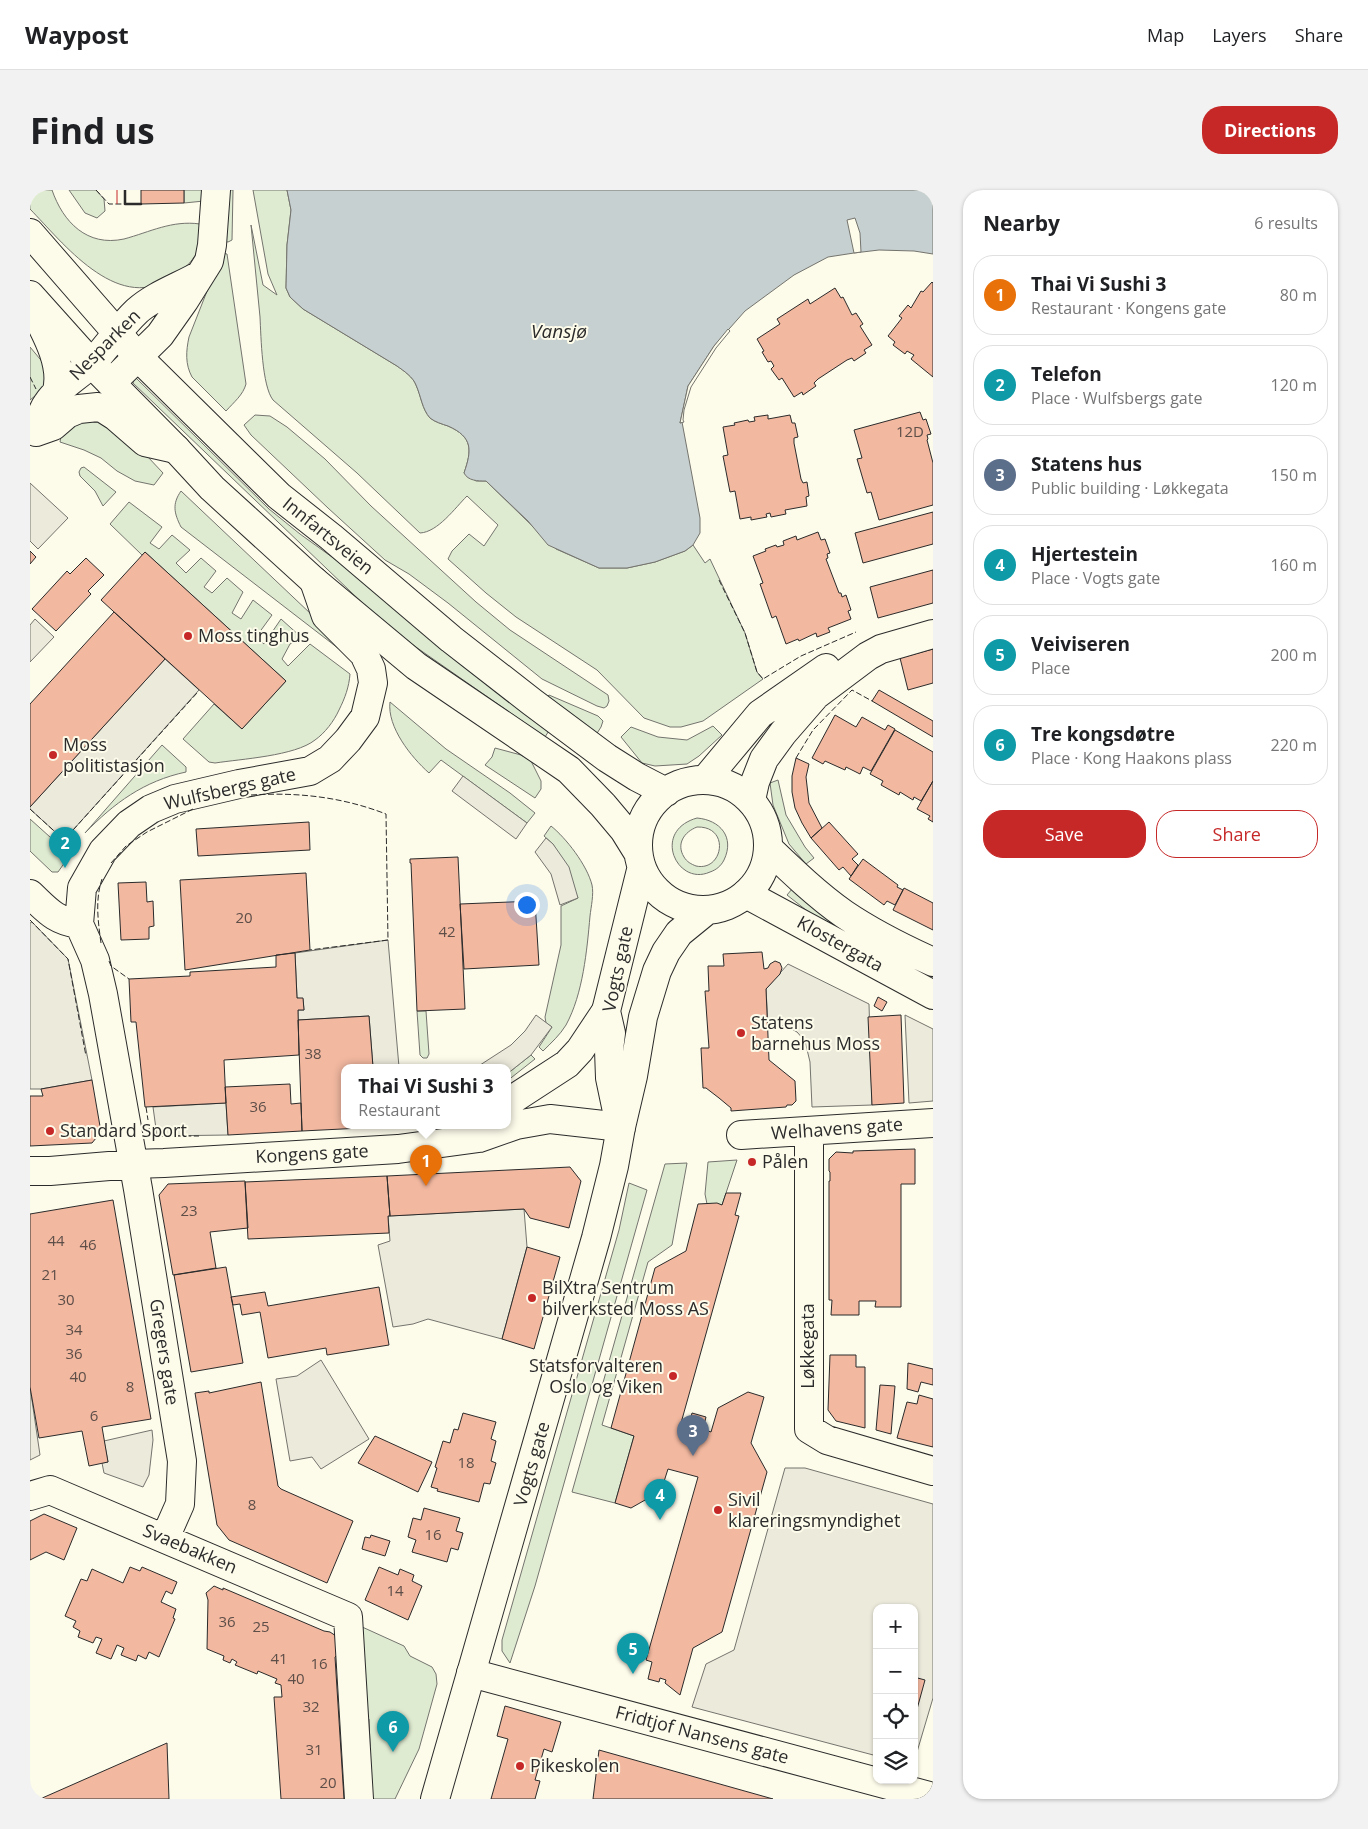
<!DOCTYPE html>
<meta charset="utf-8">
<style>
:root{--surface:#fff;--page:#f2f2f2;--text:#202124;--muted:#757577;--line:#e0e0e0;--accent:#c62828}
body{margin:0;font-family:"Open Sans",sans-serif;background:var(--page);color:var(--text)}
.controls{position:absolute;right:15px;bottom:15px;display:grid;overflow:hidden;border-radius:10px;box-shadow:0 1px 4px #0004}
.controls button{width:45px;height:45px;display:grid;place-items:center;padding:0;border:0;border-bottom:1px solid var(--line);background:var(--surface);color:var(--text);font:25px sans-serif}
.you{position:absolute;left:496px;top:714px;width:18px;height:18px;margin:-12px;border:4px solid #fff;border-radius:50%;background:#1a73e8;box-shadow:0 0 0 8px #1a73e833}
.badge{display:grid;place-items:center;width:32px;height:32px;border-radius:50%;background:var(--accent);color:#fff;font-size:16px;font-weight:700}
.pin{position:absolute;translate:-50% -41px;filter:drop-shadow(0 1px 2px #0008)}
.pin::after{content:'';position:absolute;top:26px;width:18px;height:15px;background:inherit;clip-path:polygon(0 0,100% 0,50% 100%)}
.popup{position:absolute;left:311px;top:874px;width:170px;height:65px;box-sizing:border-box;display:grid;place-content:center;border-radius:10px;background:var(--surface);filter:drop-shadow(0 1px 4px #0005);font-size:16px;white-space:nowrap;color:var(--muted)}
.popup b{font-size:19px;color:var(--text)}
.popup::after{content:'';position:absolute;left:50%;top:100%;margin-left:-10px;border:10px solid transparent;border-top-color:var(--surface)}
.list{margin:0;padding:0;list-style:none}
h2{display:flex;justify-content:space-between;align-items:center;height:65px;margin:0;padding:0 20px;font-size:21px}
h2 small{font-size:16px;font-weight:400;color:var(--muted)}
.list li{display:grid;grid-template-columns:32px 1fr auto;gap:15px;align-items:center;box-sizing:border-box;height:80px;margin:0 10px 10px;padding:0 10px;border:1px solid var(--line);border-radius:20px}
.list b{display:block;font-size:19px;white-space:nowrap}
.list p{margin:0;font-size:16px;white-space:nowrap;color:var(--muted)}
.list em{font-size:16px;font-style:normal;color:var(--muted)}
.actions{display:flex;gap:10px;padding:15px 20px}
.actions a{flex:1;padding:11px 0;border:1px solid var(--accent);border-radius:20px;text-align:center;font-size:18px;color:var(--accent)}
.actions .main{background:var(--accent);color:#fff}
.icon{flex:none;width:28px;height:28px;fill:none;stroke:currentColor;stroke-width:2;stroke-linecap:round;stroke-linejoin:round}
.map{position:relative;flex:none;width:903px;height:1609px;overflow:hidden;border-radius:20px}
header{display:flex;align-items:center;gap:30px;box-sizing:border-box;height:70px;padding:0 25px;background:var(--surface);border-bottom:1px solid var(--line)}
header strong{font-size:24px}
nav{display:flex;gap:28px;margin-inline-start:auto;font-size:18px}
.intro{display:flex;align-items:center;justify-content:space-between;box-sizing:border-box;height:120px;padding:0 30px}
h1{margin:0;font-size:35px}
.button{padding:12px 22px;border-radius:20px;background:var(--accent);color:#fff;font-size:18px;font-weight:700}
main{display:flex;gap:30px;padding:0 30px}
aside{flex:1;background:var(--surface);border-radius:20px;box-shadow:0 1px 4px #0004}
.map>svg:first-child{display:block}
</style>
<header>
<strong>Waypost</strong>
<nav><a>Map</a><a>Layers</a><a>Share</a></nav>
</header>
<div class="intro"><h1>Find us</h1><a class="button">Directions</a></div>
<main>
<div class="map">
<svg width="903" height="1609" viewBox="0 0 903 1609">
<rect width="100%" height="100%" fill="#fdfbea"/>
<path fill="#deebd1" stroke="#74746e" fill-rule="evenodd" d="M0,0H22C33,32 57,57 94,49C120,42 142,30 170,34L175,41C168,65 161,76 139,89C86,122 33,53 0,19Z
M39,0H66L74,9L75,21L67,28L55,23Z
M154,0H174V11L154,13Z
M194,0H203L202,50L198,52L193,51Z
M223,0H257L261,20L257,55L256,98L260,107L273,119L367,176C374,181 383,187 386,195C391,206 392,219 400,228C405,232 412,234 418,236C443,247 442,260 434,283L446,291H456L526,359L569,378H597L625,372L655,361L663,355L675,373L680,369L715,443L727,482L733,489L673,531L651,537H640L614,528L567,480L486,427L456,403L418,369L422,361L439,344L454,356L468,335L437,306C425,318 408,342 390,343L327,283L243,210C232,196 231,147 230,127C227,96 224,66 221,35L233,95L247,105L238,84Z
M192,63L197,64L216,194C213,205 204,212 196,221L162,187C155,174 156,161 159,147Z
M0,157L15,175L17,191L11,201L0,210Z
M104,188H106L239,319L270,344L320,380L520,539L515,547L383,455L345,425L103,193Z
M225,225L240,226L257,237L295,269L341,316L446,412L480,440L578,505L579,511L577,516L574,518L567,516L512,489L418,413L379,384L355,370L298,318L221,245L214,235Z
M69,229L117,266L133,283L124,295L105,291L87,281L71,268L54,260L30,252L32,241L40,231Z
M54,277L86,302L73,316L65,301L50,286L49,282L51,278Z
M151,301L319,460L326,472L151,337C144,323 142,314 151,301Z
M99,312L132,337L120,353L129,359L142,345L160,360L146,373L156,383L171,368L186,381L174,397L182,403L197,388L213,402L202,423L211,429L223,410L242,425L226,447L234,454L251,429L271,447L260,454L252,469L258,476L280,454L320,484C319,497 315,508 309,520C304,531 295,543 285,550C265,566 211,569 185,573L179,572L153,549L184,514L212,539L256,491L115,362L112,365L80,334Z
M519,505L568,526L573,531L571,537L564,548L516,508Z
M360,512L416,559L480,603L505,623L497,633L411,570L399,583C381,567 357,537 360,512Z
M683,536L692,545L669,566L657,574L625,576L612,573L591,547L601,537L628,547L657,550Z
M132,555L156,577V582C114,591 84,613 55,643Z
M465,558L491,565L501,571L511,591V599L505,608L455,575L462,567Z
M748,590L756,625L775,657L784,668L776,674L759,654L743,615L740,593Z
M667,628C690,630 705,647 694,670C691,676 686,680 680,682C647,697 621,641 667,628ZM667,637C701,636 693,682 666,676C661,674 657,672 654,667C646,654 654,642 667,637Z
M0,629L40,665L28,682H22L0,661Z
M521,636C536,648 557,675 562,695C564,704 561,717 560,726C557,760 553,804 536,835C530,845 521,853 513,861L509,857L522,837L516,833L515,827L531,755V716L548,708L523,654L514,646Z
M762,699L903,783V795L790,731L757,705Z
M387,821H396L399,864L397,868H393L390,865Z
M501,865L505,869L477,891V884Z
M707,970L692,1015L677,1014L675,1004L678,972Z
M657,973L642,1055L618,1072L572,1235L604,1246L585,1313L542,1302L635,974Z
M599,993L617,1000L505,1396L480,1473L472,1461V1450L589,1040Z
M330,1436L374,1456L380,1466L402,1477L406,1484L407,1494L389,1559L365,1609H338L335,1557L340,1556L339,1529H332Z"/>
<path fill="#eceadb" stroke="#74746e" d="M0,293L38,328L8,359L0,351Z
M5,429L24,447L0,472V435Z
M135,469L169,500L34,650L0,619V617Z
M433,586L497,633L486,649L422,601Z
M516,648L523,654L539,677L548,708L530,715L521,684L505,662Z
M2,732L38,769L62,890L11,899H0V733Z
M358,750L369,877H343L339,826L268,830V820H274L273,809L267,808L265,763Z
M758,774L839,814L842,915L782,917L780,872L775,851L767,842L758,837L746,834L738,836L736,799Z
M506,825L522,837L501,865L477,884V877H447L481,855L495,841Z
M875,825L903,839V911L879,913Z
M196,913L198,945L127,946L123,917Z
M494,1019L497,1057L472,1149L398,1129L383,1134L363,1137L348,1055L360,1051L358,1026Z
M291,1170L339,1249L291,1279L282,1267L260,1271L246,1189L267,1186Z
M0,1197L10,1265L0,1270Z
M122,1240L123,1250L119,1285L113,1297L74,1283L72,1273L78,1272L74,1251Z
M755,1278H775L903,1314V1508L884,1572V1418H847V1566L662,1517L676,1474L704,1460Z"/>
<path fill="#c7d0d0" stroke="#74746e" d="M257,0H903V64L884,61L849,60L824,63L798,67L764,85L715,121L684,156L658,196L650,233L652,232L670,328V343L663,355L655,361L625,372L597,378H569L518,355L498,331L456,291C448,291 438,291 434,283C442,260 443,247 418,236C412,234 405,232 400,228C392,219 391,206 386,195C383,187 374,181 367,176L273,119L260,107L256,98L257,55L261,20Z"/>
<path fill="#fdfbea" stroke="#74746e" d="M825,28L830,43L831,62L824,63L817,30Z
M698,139L700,141L686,158L661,197L654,220L653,230L654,232L650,233L658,196L684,156Z"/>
<path fill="#f2b8a0" stroke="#2b2b2b" d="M111,0H154V13L111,14Z
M902,92L903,93V187L881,169L884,165L877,161L875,164L863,155L865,152L858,146L872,128L869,126L878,115L881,118L891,101L893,102Z
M805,98L811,108L813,107L822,125L826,123L833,134L830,136L842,155L834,160L836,163L824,171L822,168L817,170L788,189L784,193L786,196L773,205L772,202L764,207L752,188L749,190L741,179L744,176L741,171L738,172L732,162L734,161L727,149L750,134L747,129L778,109L780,114Z
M890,222L893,230L896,229L901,244L897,245L898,249L897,250L903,273V315L849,330L841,302L837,303L827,269L832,268L824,240Z
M738,225V229L760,225L762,233H765L768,247L764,248V253L771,289L773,293L777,292L779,306L776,307L777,316L755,320L756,324L741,327L740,323L736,324L737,327L721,330V327L710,329L705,301L700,302L693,266L698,265L693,237L705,235L704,233L718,230L719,232L725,231L724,227Z
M903,322V354L833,373L825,343Z
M788,342L791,350L795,349L800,363L797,364L798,368L796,369L809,403H811L812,407L816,405L821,420L818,421L821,429L798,438L800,442L787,447L786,443L769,451L768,449L756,454L746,426L742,428L730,394L733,393L723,366L736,361L735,359L746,355L747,357L754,355L753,351L766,346L767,350Z
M0,361L6,367L0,374Z
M115,362L256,491L212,539L71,410Z
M56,368L74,385L58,401L61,404L26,441L2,419L37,381L40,384Z
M903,380V413L848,428L840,397Z
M84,422L135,469L0,617V514Z
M903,459V493L878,500L870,468Z
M849,500L903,531V547L842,511Z
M805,525L826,537L832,527L855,540L858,535L865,539L841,581L833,577L830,584L816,577L815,580L795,571L793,574L782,568Z
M865,540L903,562V591L891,611L884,607L883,610L870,602L869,605L851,595L853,591L840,584Z
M766,568L779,574L776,587L779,613L792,638L781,648L772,633L765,618L762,602V586Z
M903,591V632L898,629L900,626L887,619Z
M279,632L280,660L168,666L166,639Z
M799,632L828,664L822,669L828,675L821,686L813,677L809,680L781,648Z
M428,667L435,819L387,821L381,673H380V669Z
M833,669L868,695L867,697L873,700L865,715L857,711L854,715L819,689Z
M276,683L280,760L155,780L150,690Z
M116,692L117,712L123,711L124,736L119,737V749L91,750L88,693Z
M874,698L903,713V740L863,720Z
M505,711L509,775L434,779L430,714Z
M732,762L734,779L738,778L740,774L745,771L750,773L752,778L750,784L736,799L739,870L765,891L766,911L762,915H757L756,917L701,921V918L689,908L676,898H673L671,858H679L675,801H679L678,776H694L693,764Z
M265,763L267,808H273L274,820H268L269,865L194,870L196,913L115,917L106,832H101L99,789L160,786V782L246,777V765Z
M848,807L857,812L852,821L844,816Z
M871,825L874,913L842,915L838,827Z
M339,826L343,877H315V935H372V936L272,941L268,830Z
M62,890L71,942L62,953L0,956V906H13L11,899Z
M260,894L261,914L271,913L272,941L198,945L195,897Z
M885,959V994H871V1117H845L846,1111H829V1125H801L802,1110H799V991H800V982L799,981V969L806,962L823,963V961Z
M540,977L551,991L539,1038L500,1028L494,1019L360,1026L357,986Z
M357,986L360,1026H358L359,1043L218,1049L215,992Z
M215,991L218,1038L180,1042L186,1078L143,1085L129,1005L138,994Z
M696,1003H711L705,1025L709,1026L651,1233L659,1235L662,1223L676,1227L673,1239L681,1242L688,1218L718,1202L734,1207L721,1253L737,1282L692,1442L663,1458L650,1505L635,1493L636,1490L630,1488L629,1492L618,1489L622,1472L616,1470L668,1287L638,1279L631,1301L601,1318L585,1313L604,1246L581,1238L625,1078L656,1061L668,1014L687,1013L692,1015Z
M83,1010L121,1229L72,1237L78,1272L59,1276L52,1241L9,1248L0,1197V1024Z
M497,1057L530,1067L504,1159L472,1149Z
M196,1077L213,1173L161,1182L144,1085Z
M349,1097L359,1155L297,1165L296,1158L238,1168L230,1122L212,1125L210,1114L203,1115L201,1107L235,1102L238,1116Z
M800,1165H826V1177H835V1238L806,1231L798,1220Z
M878,1173L903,1179V1195L891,1192L888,1202L877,1199Z
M231,1192L248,1296L251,1299L323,1331L297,1393L199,1350L187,1335L165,1203L179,1201V1203Z
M850,1195L865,1196L861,1244L846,1240Z
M889,1205L903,1209V1257L867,1248L877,1212L887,1214Z
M433,1223L466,1232L461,1249L466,1251L461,1271L466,1273L460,1294L454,1293L449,1312L407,1301L408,1299L401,1297L407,1278L405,1277L413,1251L420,1253L424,1239L428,1240Z
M345,1246L402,1272L388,1302L328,1273Z
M394,1318L430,1328L426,1341L433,1343L428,1360L421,1358L417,1372L382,1362L386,1350L378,1347L383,1328L391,1330Z
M14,1324L47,1338L34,1370L16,1362L0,1370V1331Z
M341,1345L360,1351L355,1366L332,1359L335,1347L340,1348Z
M100,1377L110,1381L112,1377L147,1392L142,1404L136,1401L131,1412L146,1419L143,1428L145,1429L129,1467L119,1462L116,1469L108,1465L106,1471L91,1465L94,1458L87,1455L81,1469L66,1463L72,1449L66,1447L63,1453L48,1447L50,1441L43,1437L46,1431L35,1426L51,1389L57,1391L62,1379L93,1393Z
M349,1377L368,1385L370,1379L384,1385L382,1391L392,1396L378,1430L335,1410Z
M184,1396L193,1400V1398L294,1441L300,1442L306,1446L307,1465L305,1467L314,1609H251L244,1507H252L251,1495L245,1493L247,1489L228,1481L227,1484L205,1475L207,1472L202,1469L200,1473L193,1470L194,1466L177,1459L178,1410L176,1403Z
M884,1487L895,1490L884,1530Z
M475,1516L531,1532L522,1562L514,1559L505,1590L510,1591L505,1609H461L478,1549L467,1546Z
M137,1553L139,1609H10Z
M569,1560L743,1609H563Z"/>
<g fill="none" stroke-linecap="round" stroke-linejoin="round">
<defs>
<path id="minor" d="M0,113C13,138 36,175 26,204
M81,193L130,145L154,111L179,71L182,55L186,0
M6,242C9,233 11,222 17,214C28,197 48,187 62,173C78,156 90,137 107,121C125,105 149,97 170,85
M6,242L23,236L37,224L49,219L68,217L74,219L85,226L115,252L146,259
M675,590L730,524L796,478
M721,610L725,592L734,569L753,543L786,505L838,466L851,459L903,444
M0,704C17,720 25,731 49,734L65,770L73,804L108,999L152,1271L150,1314L135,1348
M49,734L52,698L73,661L99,634L121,619L145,609L209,594L280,581L300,569L318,550L335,527L343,493L341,479L334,464L296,426L284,391
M477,913L537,874L550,860L576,821
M779,941V1239L797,1250L903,1281
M711,945L903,933
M0,981H20L103,974L134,973L368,959L449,948L486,935L520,929L591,937
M0,1306L20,1300L318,1427L329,1609
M441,1483L903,1607"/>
<path id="major" d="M738,658C762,681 787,705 814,724C842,743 872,758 903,772
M716,704L903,805"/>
<path id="highway" d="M0,43L108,167L249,306L301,347L421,449L502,512L577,568L607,587L636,602
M0,105L61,173L146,259L182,298L284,391L386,476L539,580L573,615L594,640L607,661
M608 655a65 65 0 1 1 130 0a65 65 0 1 1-130 0Z
M589,931L580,888L579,860L581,843L576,821L611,680
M405,1609L566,1048L584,976L591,937L603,886L613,827L627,781L636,762L649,743L676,721"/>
</defs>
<use href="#minor" stroke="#2b2b2b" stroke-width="30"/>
<use href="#major" stroke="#2b2b2b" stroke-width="30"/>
<use href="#highway" stroke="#2b2b2b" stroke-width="30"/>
<use href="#minor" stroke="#fdfbea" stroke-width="28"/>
<use href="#major" stroke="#fdfbea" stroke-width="28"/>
<use href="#highway" stroke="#fdfbea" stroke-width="28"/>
<path stroke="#2b2b2b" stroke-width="1" stroke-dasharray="6 2.5" stroke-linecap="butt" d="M66,0L79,14H95
M0,187L6,199
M689,390L715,443L727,482L733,489L771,466L826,442
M766,568L783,540L822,500L842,511
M221,605C268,602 312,607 356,624L358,750L280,760
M0,619L34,650L167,503
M81,673L96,656L117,642L163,619
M0,730L38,769L56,866
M71,753C68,731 65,710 72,689
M79,771L81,776L99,789
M116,917L118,930
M119,938L120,945L124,946H169"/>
<path stroke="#2b2b2b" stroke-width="2.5" d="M95,0V14H111"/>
<path stroke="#c62828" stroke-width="1" stroke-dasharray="18 4 2.5 4" stroke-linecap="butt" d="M87,0V14"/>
</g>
<g fill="#c62828" stroke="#fdfbea" stroke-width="2">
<circle cx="158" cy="446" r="5"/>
<circle cx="23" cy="565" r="5"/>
<circle cx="711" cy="843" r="5"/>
<circle cx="20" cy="941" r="5"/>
<circle cx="722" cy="972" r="5"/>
<circle cx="502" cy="1108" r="5"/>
<circle cx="643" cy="1186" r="5"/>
<circle cx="688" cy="1320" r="5"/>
<circle cx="490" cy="1576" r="5"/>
</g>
<g text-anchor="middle" stroke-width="4" stroke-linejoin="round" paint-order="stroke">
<g font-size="15" fill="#5d4e48">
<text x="880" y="247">12D</text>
<text x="214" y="733">20</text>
<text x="417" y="747">42</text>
<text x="283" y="869">38</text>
<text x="228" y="922">36</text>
<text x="159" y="1026">23</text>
<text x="26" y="1056">44</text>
<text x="58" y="1060">46</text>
<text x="20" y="1090">21</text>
<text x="36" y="1115">30</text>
<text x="44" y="1145">34</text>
<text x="44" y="1169">36</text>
<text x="48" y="1192">40</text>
<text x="100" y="1202">8</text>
<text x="64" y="1231">6</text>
<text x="436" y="1278">18</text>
<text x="222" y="1320">8</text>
<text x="403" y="1350">16</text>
<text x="365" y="1406">14</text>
<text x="197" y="1437">36</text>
<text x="231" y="1442">25</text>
<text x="249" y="1474">41</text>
<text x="289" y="1479">16</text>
<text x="266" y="1494">40</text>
<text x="281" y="1522">32</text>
<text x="284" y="1565">31</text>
<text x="298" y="1598">20</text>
</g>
<g font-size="18" fill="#2b2b2b" stroke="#fdfbea">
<text transform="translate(75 155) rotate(-45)" y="6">Nesparken</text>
<text transform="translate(298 346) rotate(39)" y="6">Innfartsveien</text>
<text transform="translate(200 599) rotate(-13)" y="6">Wulfsbergs gate</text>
<text transform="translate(810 754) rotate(29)" y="6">Klostergata</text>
<text transform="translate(588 779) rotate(-78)" y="6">Vogts gate</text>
<text transform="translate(807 939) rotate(-4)" y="6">Welhavens gate</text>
<text transform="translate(282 964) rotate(-3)" y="6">Kongens gate</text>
<text transform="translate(778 1156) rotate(-90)" y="6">Løkkegata</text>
<text transform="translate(134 1162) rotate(81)" y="6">Gregers gate</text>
<text transform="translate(502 1274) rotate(-74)" y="6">Vogts gate</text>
<text transform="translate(160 1359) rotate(23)" y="6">Svaebakken</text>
<text transform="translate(672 1545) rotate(15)" y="6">Fridtjof Nansens gate</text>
</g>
<g font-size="18" fill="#2b2b2b" stroke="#fdfbea" text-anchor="start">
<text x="168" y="452">Moss tinghus</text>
<text x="33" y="561">Moss<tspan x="33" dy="21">politistasjon</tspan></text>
<text x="721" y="839">Statens<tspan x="721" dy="21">barnehus Moss</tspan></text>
<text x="30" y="947">Standard Sport</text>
<text x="732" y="978">Pålen</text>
<text x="512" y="1104">BilXtra Sentrum<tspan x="512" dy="21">bilverksted Moss AS</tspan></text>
<text x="633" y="1182" text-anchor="end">Statsforvalteren<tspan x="633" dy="21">Oslo og Viken</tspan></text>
<text x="698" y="1316">Sivil<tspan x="698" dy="21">klareringsmyndighet</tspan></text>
<text x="500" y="1582">Pikeskolen</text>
</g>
<g font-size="19" font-style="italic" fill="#2b2b2b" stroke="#fdfbea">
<text x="529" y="148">Vansjø</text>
</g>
</g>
</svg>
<div class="controls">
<button>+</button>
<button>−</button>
<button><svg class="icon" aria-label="locate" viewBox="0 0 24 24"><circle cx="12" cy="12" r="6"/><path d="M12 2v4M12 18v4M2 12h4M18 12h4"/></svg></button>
<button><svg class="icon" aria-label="layers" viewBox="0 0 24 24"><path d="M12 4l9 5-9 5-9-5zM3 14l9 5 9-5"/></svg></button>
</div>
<div class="you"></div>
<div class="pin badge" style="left:396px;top:996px;background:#e8710a">1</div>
<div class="popup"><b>Thai Vi Sushi 3</b>Restaurant</div>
<div class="pin badge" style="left:35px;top:678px;background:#0f9aa8">2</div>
<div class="pin badge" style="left:663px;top:1266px;background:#5c6f8a">3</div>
<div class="pin badge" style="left:630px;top:1330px;background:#0f9aa8">4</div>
<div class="pin badge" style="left:603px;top:1484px;background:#0f9aa8">5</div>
<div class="pin badge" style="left:363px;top:1562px;background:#0f9aa8">6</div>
</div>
<aside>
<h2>Nearby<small>6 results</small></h2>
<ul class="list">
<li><span class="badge" style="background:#e8710a">1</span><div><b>Thai Vi Sushi 3</b><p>Restaurant · Kongens gate</p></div><em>80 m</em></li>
<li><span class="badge" style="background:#0f9aa8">2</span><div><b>Telefon</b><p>Place · Wulfsbergs gate</p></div><em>120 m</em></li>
<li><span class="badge" style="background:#5c6f8a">3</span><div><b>Statens hus</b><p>Public building · Løkkegata</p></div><em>150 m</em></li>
<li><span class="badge" style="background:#0f9aa8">4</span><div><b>Hjertestein</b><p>Place · Vogts gate</p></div><em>160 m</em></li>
<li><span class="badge" style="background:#0f9aa8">5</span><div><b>Veiviseren</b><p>Place</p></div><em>200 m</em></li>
<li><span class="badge" style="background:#0f9aa8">6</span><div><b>Tre kongsdøtre</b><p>Place · Kong Haakons plass</p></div><em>220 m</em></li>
</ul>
<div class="actions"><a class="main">Save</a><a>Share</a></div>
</aside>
</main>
